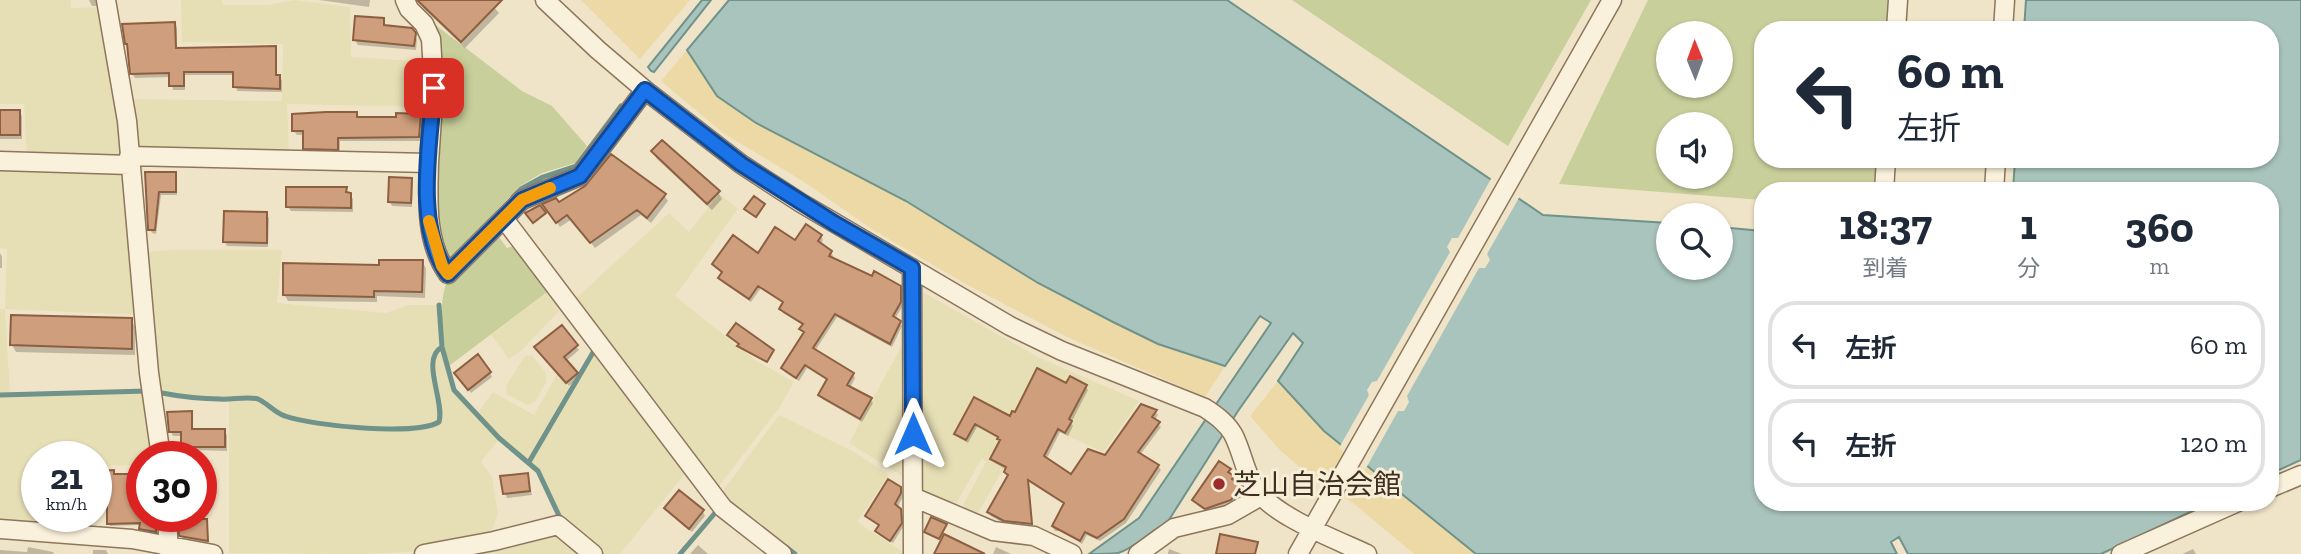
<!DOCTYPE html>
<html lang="ja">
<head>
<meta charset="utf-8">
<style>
	body { margin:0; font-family:"Zilla Slab","Noto Sans JP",serif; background:#f2f2f3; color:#1f2937; height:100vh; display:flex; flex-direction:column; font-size:26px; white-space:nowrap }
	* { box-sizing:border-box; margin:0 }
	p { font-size:23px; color:#747a83 }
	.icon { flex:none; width:38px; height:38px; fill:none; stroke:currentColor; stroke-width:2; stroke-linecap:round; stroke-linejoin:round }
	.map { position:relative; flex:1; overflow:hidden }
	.drawer { position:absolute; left:1754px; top:182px; width:525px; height:329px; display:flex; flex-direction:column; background:#fff; border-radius:28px; box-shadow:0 2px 5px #0004 }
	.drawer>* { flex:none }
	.top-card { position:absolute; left:1754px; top:21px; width:525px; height:147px; border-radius:28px; box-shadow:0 2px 5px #0004; background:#fff; color:#1f2937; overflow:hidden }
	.needle { width:46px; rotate:359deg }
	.controls { position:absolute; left:1656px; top:21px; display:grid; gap:14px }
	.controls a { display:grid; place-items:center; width:77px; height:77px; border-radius:50%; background:#fff; box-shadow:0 2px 5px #0004; font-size:35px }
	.speed { position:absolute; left:21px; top:441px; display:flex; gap:14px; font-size:35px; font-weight:700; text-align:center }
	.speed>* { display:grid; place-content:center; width:91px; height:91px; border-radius:50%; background:#fff; box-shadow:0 2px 5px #0004; line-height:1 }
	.speed small { font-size:18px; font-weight:400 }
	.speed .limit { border:10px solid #d22; background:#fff; color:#111 }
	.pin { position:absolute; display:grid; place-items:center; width:60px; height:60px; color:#fff; margin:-30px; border-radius:14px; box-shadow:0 4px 10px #0006 }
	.me { position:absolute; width:77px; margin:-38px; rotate:0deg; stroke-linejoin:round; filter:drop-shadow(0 0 5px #0008) }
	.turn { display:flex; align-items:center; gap:24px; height:147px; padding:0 28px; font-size:32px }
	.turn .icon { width:91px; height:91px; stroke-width:2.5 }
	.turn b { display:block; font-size:49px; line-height:60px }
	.eta { display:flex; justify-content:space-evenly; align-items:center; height:119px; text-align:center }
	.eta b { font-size:42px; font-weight:700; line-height:49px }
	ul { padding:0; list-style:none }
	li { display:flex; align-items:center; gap:21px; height:88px; margin:0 14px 10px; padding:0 14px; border:4px solid #e0e1e3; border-radius:28px }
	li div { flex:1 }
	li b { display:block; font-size:26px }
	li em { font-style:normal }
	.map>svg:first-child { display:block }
	.farmland { fill:#e6deb5 }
	.green { fill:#c9cf9b; fill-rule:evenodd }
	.sand { fill:#ecd9a5 }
	.water { fill:#a9c4bc; stroke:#6f938a; stroke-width:2 }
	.pier { fill:#f0e4c8 }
	.shadow { fill:#0003 }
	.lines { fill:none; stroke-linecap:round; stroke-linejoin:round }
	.stream { stroke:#6f938a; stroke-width:5 }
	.building { fill:#cf9f7d; stroke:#8d5f41; stroke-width:2 }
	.minor-casing { stroke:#8d765c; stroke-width:21 }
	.minor { stroke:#faf1dc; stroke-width:18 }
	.route-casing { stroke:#114b97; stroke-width:18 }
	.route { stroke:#1a73e8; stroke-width:12 }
	.slow { stroke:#f59e0b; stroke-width:12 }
	.poi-dot { fill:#9e2a2b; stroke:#f7eed8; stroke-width:2.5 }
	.labels { text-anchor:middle; stroke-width:6; stroke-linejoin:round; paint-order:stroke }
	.poi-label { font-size:28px; fill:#3d2e20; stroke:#f7eed8; text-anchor:start }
</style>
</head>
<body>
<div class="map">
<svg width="2301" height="554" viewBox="0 0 2301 554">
	<rect width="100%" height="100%" fill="#f0e4c8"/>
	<path class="farmland" d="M0,0H71V8L102,7L120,120V159L27,158L24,104H0Z
		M181,0H222L223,5H268L294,0L350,7L351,57L430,62V107L287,104L289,153L134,149L131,99L282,101L283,44L182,42Z
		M0,166L122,168L139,315L5,309L10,395L147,391L157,457H142V465L96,466V457H37V516H73L74,530L0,525V309H5L7,249L0,248Z
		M720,194L738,209L675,296L755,360L794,382L779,408L719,486L573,301L669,213L689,232Z
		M174,250H282L277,303L386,313L409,305H436L441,346L443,352H445L455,389L477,414L493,392L534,415L557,374L570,389L595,349L687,471L620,554H602L561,520L538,471L499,439L481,462L492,477L498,514L491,532L493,538L407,552L362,554L229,553V400L192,399L156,392L143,252Z
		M551,289L562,302L561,309L522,350L509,359L491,335Z
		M919,290L1040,358L1139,401L1104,452L1032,420L976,516L961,509L986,462L982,458L954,507L918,491Z
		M908,334L909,480L849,443Z
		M532,355L546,373V382L535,402L527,405L507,394L506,386L525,356Z
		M779,415L856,453L889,475L857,522L906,554H800L731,502L723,491Z
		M557,529L585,554H465Z"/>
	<path class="green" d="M1292,0H1591L1508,146Z
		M1648,0H1888L1886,30H1762V159H1876L1874,191H1762V200L1559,184ZM1668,33H1720V86H1668ZM1668,124H1720V177H1668Z
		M429,20L522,91L552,106L587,146L575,163L542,173L520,186L449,260L437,231Z
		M495,232L507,248L518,245L551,289L449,366C442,344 436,294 451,275C464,259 481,246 495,232Z"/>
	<path class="sand" d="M581,0H690L640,59Z
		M687,50L717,96L756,123L906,201L1038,282L1113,322L1158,344L1225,366L1205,397L1069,338L964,283L875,231L801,180L723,133L661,81Z
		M1278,381L1324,431L1476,554H1414L1353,503L1304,471L1280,450L1250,416Z"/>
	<path class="water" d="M702,0H711L654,72L651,71L648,67Z
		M729,0H1227L1543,215L1668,223V268H1720V227L1762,231V502H2211L2101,554H1908L1899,537L1891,542L1897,554H1476L1324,431L1278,381L1303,343L1293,333L1238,411L1167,523C1149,531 1136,548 1118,553C1109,554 1098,554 1089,554L1139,518L1271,323L1260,316L1225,366L1158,344L1113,322L1038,283L906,201L756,123L717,96L687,50Z
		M2026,0H2301V460L2270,474V191H2013L2015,159H2270V30H2024Z"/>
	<path class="pier" d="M1492,177L1520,196L1487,254L1490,260L1485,268H1479L1407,396L1409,402L1404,411H1398L1365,470L1339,448L1369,395L1367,390L1372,382L1377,381L1450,252L1447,247L1452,238H1458Z"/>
	<path class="shadow" d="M89,0H98L97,6H92Z
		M319,0H370L369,7Z
		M419,0H488L499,13L465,48L424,9Z
		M383,20L386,27L414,34L417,39L416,50L358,45L355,40Z
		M174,24L177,28V49L275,48L277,52V76L282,80V92L237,91L235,75H185V90H173L171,77L135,78L132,74Z
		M0,112H19L22,116V139H0Z
		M356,114L358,118L398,119L420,115L422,120L421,141H340V153L307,152L305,148V135H297L294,131Z
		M653,152L718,192L722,199L712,210L657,159Z
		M147,174H175L177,178V195H161L156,234L152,233L150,229Z
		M411,180L413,184L412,207L392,206L390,202Z
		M346,189L353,199V212L291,211L288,207Z
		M664,195L668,201L651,223L641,215L595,248L572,219L560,227L548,210L558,205Z
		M266,214L269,218L268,247L227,246L225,242Z
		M821,236L823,240L820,245L831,252L833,256L831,259L873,278L899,287L902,291V307L895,319L902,326L892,347L837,317L815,351L853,374L855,378L850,388L870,399L873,403L862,422L822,399L820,395L828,381L807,368L799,381L785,372L783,368L804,333L802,329L804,326L783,313L781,309L784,304L761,288L751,302L722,282L720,278L723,273L714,264L758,255Z
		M0,253L2,257V268H0Z
		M422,262L426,268L425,298L377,296V302L288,301L284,294L381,267Z
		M131,319L135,327V355L16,352L12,345Z
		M561,328L579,350L566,361L579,378L569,386L539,352Z
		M490,373L492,377L471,393L459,377Z
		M1067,385L1085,386L1088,390L1071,423L1073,426L1068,436L1060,432L1046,460L1072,476L1106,457L1155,411L1158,415L1154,421L1161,427L1140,455L1158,466L1161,470L1126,523L1100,541L1087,535L1082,544L1062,531H1055L1053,528L1065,505L1029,482L1033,528L1007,525L991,516L989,512L1008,477L1006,472L1007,470L995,463L992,459L1001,442L999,438L977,427L968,443L959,438L956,434L975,399L1010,418Z
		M191,413L193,431H224L227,435V451L196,450V457H183V436H173L171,432Z
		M1229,470L1242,491L1233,505L1208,513L1197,505L1194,500Z
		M96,473L142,516H157V534L143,531L141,525L110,526L108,499H97L96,497Z
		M527,474L532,495L507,498L505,494Z
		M900,488L903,497L897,508L903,515V527L893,543L880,535L877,531L880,527L867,516Z
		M201,499L203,521L208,524V543L183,538L181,536L201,516Z
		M666,509L703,512L705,516L692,532Z
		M698,545L708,554H690Z
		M28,547L53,552L54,554H0V550L27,552Z
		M996,547L1011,554H993Z
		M1169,549L1182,554H1168Z
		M2193,549L2196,554H2182Z
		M93,550H106L108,554H93Z"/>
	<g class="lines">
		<path class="stream" d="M513,197L521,189L543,177L576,166L621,106
			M439,305L442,347L454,390L499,438L538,471L562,522
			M156,392C177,396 198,399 220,399C231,400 247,396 258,399C266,402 275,413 285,416C313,426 415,436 439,422C445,401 420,359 442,347
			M0,395L147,391
			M529,462L595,349
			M786,547L795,554
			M680,554L715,513"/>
	</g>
	<path class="building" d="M417,0H502L461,42Z
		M355,16L384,18V25L412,28L416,33L414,46L353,40Z
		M175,22L176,48L276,46V75H280V89L233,87V72H184V86H169V73L130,74L127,44H125L122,24Z
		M0,110H20V135H0Z
		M326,112H357V117H396V113L421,114L419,137L338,138V150L303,149V131H292V114Z
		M662,140L720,191L707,204L651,151Z
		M611,154L666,194L647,218L637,210L590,243L567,215L556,223L542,204L556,198L559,202L585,186Z
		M145,172H176V192H159L155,230H148Z
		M389,177L412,178L411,203L388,202Z
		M286,187H347L346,192L351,193V208L286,207Z
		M754,196L765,204L756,217L744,209Z
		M540,205L546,213L533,223L525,213Z
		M224,211L267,212V243L223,242Z
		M806,224L822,235L818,241L832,251L829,256L872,276L874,271L901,286V302L893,316L901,321L890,344L835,314L813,348L854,373L847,385L872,398L860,419L818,395L827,379L805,365L796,378L781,368L804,332L799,329L803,324L779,309L783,302L758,286L749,299L718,278L722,272L712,264L733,235L758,253L775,227L795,240Z
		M379,260H423L422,292L374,291V297L283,295V263L379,265Z
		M11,315L132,318V349L10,345Z
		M736,323L774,350L767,362L737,346L739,344L727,335Z
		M562,325L578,345L564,357L578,373L566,383L534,347Z
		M478,354L491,372L468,390L454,373Z
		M1037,368L1066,383L1070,376L1087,385L1069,419L1072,421L1065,433L1058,429L1044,456L1071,474L1088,449L1105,455L1141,404L1157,410L1152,417L1160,422L1138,452L1159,465L1124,519L1097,538L1085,532L1080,541L1052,526L1064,503L1028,480L1032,524L1004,521L987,512L1008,475L1004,472L1006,467L990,459L1000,440L997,439L998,437L975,424L966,440L954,434L974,397L1010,416L1012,411L1015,412Z
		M192,411V429H225V447H194L195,457H181V432H169L167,412Z
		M1219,461L1231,469L1228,472L1234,476L1232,479L1241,485L1231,500L1205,509L1192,500Z
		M114,470V474H142V519L156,520V532L139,529L140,523L107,524V496L96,497V471Z
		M528,473L530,491L503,494L500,476Z
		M888,479L901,487V493L895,504L901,509L902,523L890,541L875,531L879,525L865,516Z
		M679,490L704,510L689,529L664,508Z
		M178,516H202V519H207L208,541L179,536Z
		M931,517L947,524L939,539L924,532Z
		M944,534L985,554H934Z
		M1220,534L1258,542L1255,554H1216Z"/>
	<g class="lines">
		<defs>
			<path id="minor" d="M106,0L127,121L149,373L161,457
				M405,0L409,9L424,24L431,39L434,88L429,163
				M545,0L598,50L645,90L741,164L801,203L1010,326L1062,351L1205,408C1215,415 1226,422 1233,434C1243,453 1245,476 1259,493C1279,518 1337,540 1367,554
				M1896,30L1898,0
				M2003,30L2005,0
				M129,156L429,163C428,200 425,242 448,274L522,200L580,176L645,90
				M0,161L130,165
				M1884,191L1886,159
				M1994,191L1996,159
				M505,220L723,508L782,554
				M912,268L913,554
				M2270,488L2301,475
				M913,497L993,531L1034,536L1072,554
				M167,516L169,554
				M0,529L132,539L213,554
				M424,554L494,541L558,525L593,554
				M1138,554L1174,528L1228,515L1261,496
				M1298,554L1612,0
				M2121,554L2238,502"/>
		</defs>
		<use href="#minor" class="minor-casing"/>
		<use href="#minor" class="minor"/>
	</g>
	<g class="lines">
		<defs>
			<path id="route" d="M434,88C430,143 414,227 448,274L522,200L580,176L645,90L741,164L834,223L912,268L913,434"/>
		</defs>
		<use href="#route" class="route-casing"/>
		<use href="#route" class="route"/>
		<path class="slow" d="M429,221L442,266L448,274L522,200L550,188"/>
	</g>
	<circle class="poi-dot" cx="1219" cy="484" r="7"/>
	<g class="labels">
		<g class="poi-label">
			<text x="1233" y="494">芝山自治会館</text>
		</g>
	</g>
</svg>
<div class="controls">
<a><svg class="needle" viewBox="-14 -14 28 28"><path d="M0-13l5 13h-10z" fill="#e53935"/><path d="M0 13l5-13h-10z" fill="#747a83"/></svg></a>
<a><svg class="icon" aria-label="sound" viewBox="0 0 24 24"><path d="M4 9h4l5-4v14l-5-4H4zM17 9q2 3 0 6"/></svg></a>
<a><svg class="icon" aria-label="search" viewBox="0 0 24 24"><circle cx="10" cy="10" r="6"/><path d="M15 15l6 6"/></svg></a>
</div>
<div class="speed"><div>21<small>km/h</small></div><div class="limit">30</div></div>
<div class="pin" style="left:434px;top:88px;background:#d93025"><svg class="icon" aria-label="arrive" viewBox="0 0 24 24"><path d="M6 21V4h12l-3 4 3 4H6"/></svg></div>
<svg class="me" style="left:913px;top:434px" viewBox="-20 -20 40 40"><path d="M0-17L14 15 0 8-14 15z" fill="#1a73e8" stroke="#fff" stroke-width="4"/></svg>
<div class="top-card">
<div class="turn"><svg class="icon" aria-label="left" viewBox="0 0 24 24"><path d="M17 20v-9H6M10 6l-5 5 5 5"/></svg><div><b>60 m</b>左折</div></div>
</div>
<section class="drawer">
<div class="eta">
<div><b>18:37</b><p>到着</p></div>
<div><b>1</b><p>分</p></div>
<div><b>360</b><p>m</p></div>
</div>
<ul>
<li><svg class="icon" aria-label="left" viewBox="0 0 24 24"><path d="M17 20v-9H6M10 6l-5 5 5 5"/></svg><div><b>左折</b></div><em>60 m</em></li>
<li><svg class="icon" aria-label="left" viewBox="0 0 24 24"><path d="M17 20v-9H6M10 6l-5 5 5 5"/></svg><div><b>左折</b></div><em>120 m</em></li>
</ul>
</section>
</div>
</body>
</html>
